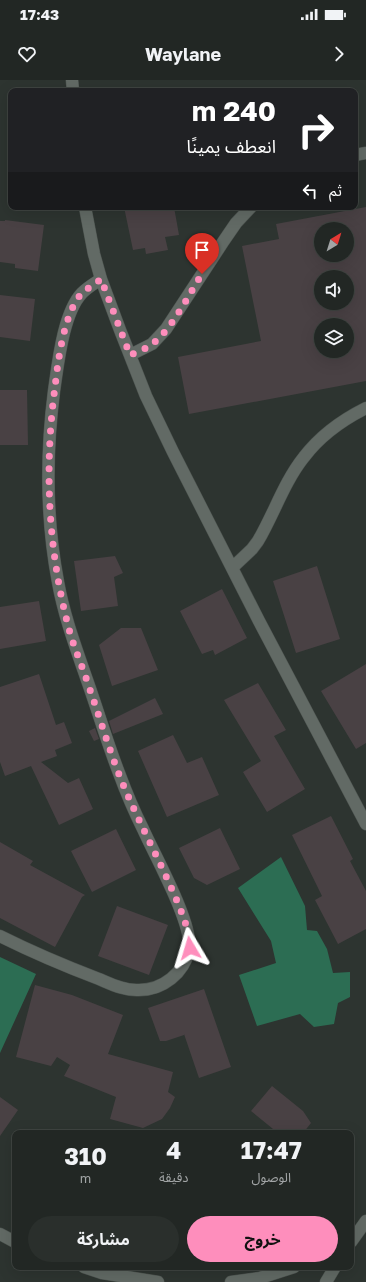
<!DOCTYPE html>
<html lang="ar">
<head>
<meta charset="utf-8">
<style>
	body { margin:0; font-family:"Golos Text","Noto Sans Arabic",sans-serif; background:#2a2f2c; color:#f1f3f6; direction:rtl; height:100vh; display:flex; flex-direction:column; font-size:15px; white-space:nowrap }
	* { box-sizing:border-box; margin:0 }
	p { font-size:13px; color:#a2a5a6 }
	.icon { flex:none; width:22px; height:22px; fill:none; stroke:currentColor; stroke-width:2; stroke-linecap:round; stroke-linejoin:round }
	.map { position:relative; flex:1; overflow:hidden; direction:ltr }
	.details { position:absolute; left:12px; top:1050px; width:342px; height:140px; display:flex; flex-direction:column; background:#222724; border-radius:8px; box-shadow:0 4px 16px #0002,0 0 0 1px #3f4441; direction:rtl }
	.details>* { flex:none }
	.hud { position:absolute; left:8px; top:8px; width:350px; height:122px; border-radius:8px; box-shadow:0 4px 16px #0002,0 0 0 1px #3f4441; direction:rtl; background:#202124; color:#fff; overflow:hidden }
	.needle { width:26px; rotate:38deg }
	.controls { position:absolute; left:314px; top:142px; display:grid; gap:8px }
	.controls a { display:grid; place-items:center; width:40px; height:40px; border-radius:50%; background:#222724; box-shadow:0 4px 16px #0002,0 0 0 1px #3f4441; font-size:20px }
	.pin { position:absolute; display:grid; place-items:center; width:34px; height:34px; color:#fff; margin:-41px -17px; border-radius:50% 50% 50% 0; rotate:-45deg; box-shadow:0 0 4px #0007 }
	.pin .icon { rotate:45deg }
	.me { position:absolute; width:44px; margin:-22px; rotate:353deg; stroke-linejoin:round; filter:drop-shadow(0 0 3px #0008) }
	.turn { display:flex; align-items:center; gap:14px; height:84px; padding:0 16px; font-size:18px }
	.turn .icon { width:52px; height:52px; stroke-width:2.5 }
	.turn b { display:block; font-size:28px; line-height:34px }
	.then { display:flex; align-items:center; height:38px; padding:0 16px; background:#0003; gap:8px; font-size:15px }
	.eta { display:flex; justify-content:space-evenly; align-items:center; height:68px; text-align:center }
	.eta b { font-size:24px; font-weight:700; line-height:28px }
	.primary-button { display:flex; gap:8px; margin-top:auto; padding:8px 16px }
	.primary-button a { flex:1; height:46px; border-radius:24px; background:#fe8ebc; color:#111; font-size:16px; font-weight:700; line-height:46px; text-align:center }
	.primary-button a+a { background:#2a2f2c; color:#f1f3f6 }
	.status { display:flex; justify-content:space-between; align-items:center; height:28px; padding:0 20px; background:#222724; direction:ltr }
	.status svg { height:11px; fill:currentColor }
	header { display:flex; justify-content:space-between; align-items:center; height:52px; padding:0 16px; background:#222724; font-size:18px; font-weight:700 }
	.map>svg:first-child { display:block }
	.forest { fill:#2c6d53 }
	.building { fill:#494144; fill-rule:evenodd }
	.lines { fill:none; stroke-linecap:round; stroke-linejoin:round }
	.minor-casing { stroke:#4c534f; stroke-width:13 }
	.minor { stroke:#626a65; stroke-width:12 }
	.route { stroke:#fe8ebc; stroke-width:7; stroke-dasharray:0 12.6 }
</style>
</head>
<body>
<div class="status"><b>17:43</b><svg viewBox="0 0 49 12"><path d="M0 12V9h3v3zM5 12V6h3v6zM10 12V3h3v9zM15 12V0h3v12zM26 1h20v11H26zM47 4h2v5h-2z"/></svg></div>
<header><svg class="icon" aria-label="forward" viewBox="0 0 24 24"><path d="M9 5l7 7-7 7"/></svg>Waylane<svg class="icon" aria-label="heart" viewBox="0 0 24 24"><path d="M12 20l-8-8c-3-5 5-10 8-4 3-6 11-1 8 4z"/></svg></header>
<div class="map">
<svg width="366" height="1202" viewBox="0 0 366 1202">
	<rect width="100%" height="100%" fill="#2d3430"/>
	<path class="forest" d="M281,777L305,826L307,850L317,851L327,869L333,893L350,892V917L338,923L334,944L314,947L300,934L257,946L239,895L276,883L271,861L238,808Z
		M0,877L36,894L0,973Z"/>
	<path class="building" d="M124,127H174L179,155L165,157L168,170L146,174L145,168L133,170Z
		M366,127V301L189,334L178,277L261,261L242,166L279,159L276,144ZM321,149H347V175H321ZM321,197H347V223H321ZM321,245H347V271H321Z
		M5,140L44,145L38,191L15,188V184L0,182V141H5Z
		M0,215L35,219L30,261L0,257Z
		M0,310H27L28,365H0Z
		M115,476L123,493L114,497L118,526L81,531L74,481Z
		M317,486L340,559L296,573L273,501Z
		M222,509L247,558L215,575L213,570L202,574L180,531Z
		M39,521L46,561L0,569V527Z
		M121,548H141L158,590L112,606L99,565Z
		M366,584V663L356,669L321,611Z
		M39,594L56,645L64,642L72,663L55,670L57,676L41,682L68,703L79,698L93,729L59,745L31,686L5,696L0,682V607Z
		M258,603L286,650L274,656L305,709L267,732L243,692L261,681L224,620Z
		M155,618L163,634L113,654L109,641Z
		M95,648L99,659L94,661L89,651Z
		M173,655L187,683L202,677L219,715L167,737L138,671Z
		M331,736L353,779L350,781L366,811V849L338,864L315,820L322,816L292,755Z
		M220,748L240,789L207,805L194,798L179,768Z
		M116,749L136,790L92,812L71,771Z
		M0,762L33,781L30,785L85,815L82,817L55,867L0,838Z
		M117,826L168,845L149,895L98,876Z
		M35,905L72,915L123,935L108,974L173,992L168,1012L175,1017L170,1028L162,1039L143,1048L110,1039L116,1017L64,996L70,985L57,977L51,986L16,977Z
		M204,909L231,987L199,998L184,954V955L166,961H160L148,928Z
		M272,1006L303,1031L311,1043L303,1053H278L251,1031Z
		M0,1017L18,1030L0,1056Z"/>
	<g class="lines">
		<defs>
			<path id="minor" d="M72,0L73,11
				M355,75L366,73
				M85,127L94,174L101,199L120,250L146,316L173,372L259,541L366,744
				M130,275L152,264L166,249L223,162L236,143L251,127
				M233,487L252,469L258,461C274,434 284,402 304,377C320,356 342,340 366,328
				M0,856C32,872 65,886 99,899C111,904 125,911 139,910C163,910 184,893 189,870C194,845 154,774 143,749C134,731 126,712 119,693C107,662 98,631 87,600C76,568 64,536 58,502C46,439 46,374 54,311C58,284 63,233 82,213C88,207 95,203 101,199
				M0,1154L15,1162
				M351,1162L366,1141
				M84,1187L102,1193L158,1202
				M231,1202L260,1198L294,1187
				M326,1202L335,1187"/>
		</defs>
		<use href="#minor" class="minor-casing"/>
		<use href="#minor" class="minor"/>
	</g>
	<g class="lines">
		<path class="route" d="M190,868L188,851L183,836C165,789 139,744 120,697C108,666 99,635 88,604C82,585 74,568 69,549C48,470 44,388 55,307C58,281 64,232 82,213C88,208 95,204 101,199L130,275C137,272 146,269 152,264C171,251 189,214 202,194"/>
	</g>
</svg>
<div class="controls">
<a><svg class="needle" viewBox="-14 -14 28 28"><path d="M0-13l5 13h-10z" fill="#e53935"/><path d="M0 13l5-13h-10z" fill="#a2a5a6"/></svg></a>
<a><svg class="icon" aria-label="sound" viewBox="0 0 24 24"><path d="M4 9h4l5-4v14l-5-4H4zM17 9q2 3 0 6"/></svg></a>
<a><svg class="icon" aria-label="layers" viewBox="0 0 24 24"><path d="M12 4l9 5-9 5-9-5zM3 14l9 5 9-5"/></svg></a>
</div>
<div class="pin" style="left:202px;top:194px;background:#d93025"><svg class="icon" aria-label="arrive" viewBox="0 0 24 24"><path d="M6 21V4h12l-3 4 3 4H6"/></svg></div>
<svg class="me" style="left:190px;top:868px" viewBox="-20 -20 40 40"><path d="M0-17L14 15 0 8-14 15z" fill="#fe8ebc" stroke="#fff" stroke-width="4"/></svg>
<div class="hud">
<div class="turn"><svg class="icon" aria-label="right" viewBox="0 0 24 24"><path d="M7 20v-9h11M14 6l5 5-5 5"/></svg><div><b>240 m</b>انعطف يمينًا</div></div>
<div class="then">ثم<svg class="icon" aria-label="left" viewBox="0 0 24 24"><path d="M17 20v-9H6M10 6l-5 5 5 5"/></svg></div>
</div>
<section class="details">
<div class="eta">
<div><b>17:47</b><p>الوصول</p></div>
<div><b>4</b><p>دقيقة</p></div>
<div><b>310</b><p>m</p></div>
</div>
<div class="primary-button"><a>خروج</a><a>مشاركة</a></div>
</section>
</div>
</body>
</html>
